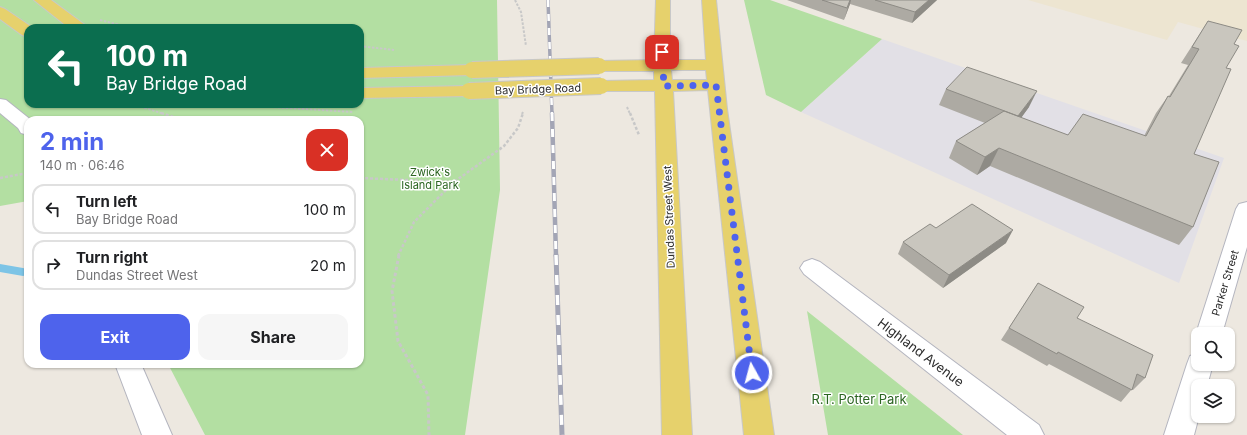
<!DOCTYPE html>
<html lang="en">
<head>
<meta charset="utf-8">
<style>
	body { margin:0; font-family:Inter,sans-serif; background:#f6f6f6; color:#202124; height:100vh; display:flex; flex-direction:column; font-size:15px; white-space:nowrap }
	* { box-sizing:border-box; margin:0 }
	p { font-size:13px; color:#757577 }
	.icon { flex:none; width:22px; height:22px; fill:none; stroke:currentColor; stroke-width:2; stroke-linecap:round; stroke-linejoin:round }
	.map { position:relative; flex:1; overflow:hidden }
	.panel { position:absolute; left:24px; top:116px; width:340px; height:252px; display:flex; flex-direction:column; background:#fff; border-radius:12px; box-shadow:0 1px 3px #0004 }
	.panel>* { flex:none }
	.guide { position:absolute; left:24px; top:24px; width:340px; height:84px; border-radius:12px; box-shadow:0 1px 3px #0004; background:#0b6e4f; color:#fff; overflow:hidden }
	.buttons { position:absolute; left:1191px; top:327px; display:grid; gap:8px }
	.buttons a { display:grid; place-items:center; width:44px; height:44px; border-radius:8px; background:#fff; box-shadow:0 1px 3px #0004; font-size:20px }
	.pin { position:absolute; display:grid; place-items:center; width:34px; height:34px; color:#fff; margin:-17px; border-radius:8px; box-shadow:0 2px 6px #0006 }
	.me { position:absolute; width:44px; margin:-22px; rotate:353deg; stroke-linejoin:round; filter:drop-shadow(0 0 3px #0008) }
	.turn { display:flex; align-items:center; gap:14px; height:84px; padding:0 16px; font-size:18px }
	.turn .icon { width:52px; height:52px; stroke-width:2.5 }
	.turn b { display:block; font-size:28px; line-height:34px }
	.round { display:grid; place-items:center; flex:none; width:42px; height:42px; border-radius:12px; background:#f6f6f6 }
	.overview { display:flex; align-items:center; justify-content:space-between; height:68px; padding:0 16px }
	h1 { font-size:24px; font-weight:700; line-height:30px; color:#4e63ec }
	.button { display:flex; gap:8px; margin-top:auto; padding:8px 16px }
	.button a { flex:1; height:46px; border-radius:12px; background:#4e63ec; color:#fff; font-size:16px; font-weight:700; line-height:46px; text-align:center }
	.button a+a { background:#f6f6f6; color:#202124 }
	ul { padding:0; list-style:none }
	li { display:flex; align-items:center; gap:12px; height:50px; margin:0 8px 6px; padding:0 8px; border:2px solid #e0e0e0; border-radius:12px }
	li div { flex:1 }
	li b { display:block; font-size:15px }
	li em { font-style:normal }
	.map>svg:first-child { display:block }
	.industrial { fill:#e2e0e6 }
	.education { fill:#ede5d1 }
	.green { fill:#b3dfa2; fill-rule:evenodd }
	.lines { fill:none; stroke-linecap:round; stroke-linejoin:round }
	.stream { fill:#7dc4e6; fill-rule:evenodd }
	.street-casing { stroke:#b4b5bf; stroke-width:2 }
	.primary-casing { stroke:#c8c8c8; stroke-width:2 }
	.path-far2 { stroke:#c8c8c8; stroke-width:2; stroke-dasharray:2.5 1.5; stroke-linecap:butt }
	.path-far1 { stroke:#c8c8c8; stroke-width:2.5; stroke-dasharray:3 2; stroke-linecap:butt }
	.path { stroke:#c8c8c8; stroke-width:3; stroke-dasharray:3.5 2.5; stroke-linecap:butt }
	.street { fill:#fff; fill-rule:evenodd }
	.primary { fill:#e6d16c; fill-rule:evenodd }
	.rail-far2-casing { stroke:#a3a5b5; stroke-width:3.5 }
	.rail-far1-casing { stroke:#a3a5b5; stroke-width:4.5 }
	.rail-casing { stroke:#a3a5b5; stroke-width:5 }
	.rail-far2 { stroke:#fff; stroke-width:2.5; stroke-dasharray:7; stroke-linecap:butt }
	.rail-far1 { stroke:#fff; stroke-width:3; stroke-dasharray:8; stroke-linecap:butt }
	.rail { stroke:#fff; stroke-width:3.5; stroke-dasharray:10; stroke-linecap:butt }
	.primary-bridge-casing { stroke:#c8c8c8; stroke-width:18; stroke-linecap:butt }
	.primary-bridge { stroke:#e6d16c; stroke-width:16 }
	.wall { fill:#adaaa3 }
	.shaded-wall { fill:#8d8b85 }
	.building { fill:#c9c6be; stroke:#8d8b85 }
	.route { stroke:#4e63ec; stroke-width:7; stroke-dasharray:0 12.6 }
	.labels { text-anchor:middle; stroke-width:3; stroke-linejoin:round; paint-order:stroke }
	.street-label { font-size:11px; fill:#2d2d2d; stroke:#fff }
	.park-label { font-size:11px; fill:#2b6521; stroke:#fff }
	.near-street-label { font-size:13px; fill:#2d2d2d; stroke:#fff }
	.near-park-label { font-size:13px; fill:#2b6521; stroke:#fff }
</style>
</head>
<body>
<div class="map">
<svg width="1247" height="435" viewBox="0 0 1247 435">
	<rect width="100%" height="100%" fill="#ede8e0"/>
	<path class="industrial" d="M882,39L1224,158L1179,283L801,112Z"/>
	<path class="education" d="M1028,0H1247V41L1178,22L1167,40Z"/>
	<path class="green" d="M0,0H497L500,190L465,435H205L168,364H360V120H28V201L0,206ZM28,28H360V104H28Z
		M744,0H770L882,39L801,112L766,95Z
		M807,311L963,435H828Z"/>
	<g class="lines">
		<path class="stream" d="M0,264L23,268L26,269L28,272L26,275L23,276L0,272Z"/>
		<defs>
			<path id="street" d="M0,99L6,100L31,120H28V135L21,133L18,128L0,113Z
				M1247,202V247L1222,334H1198V338L1196,334L1236,209L1239,204Z
				M812,259L820,262L1039,425L1044,435H1007L804,274L800,268L804,262Z
				M1198,353V364H1213L1207,386H1198L1199,416L1194,435H1164L1187,364L1190,356Z
				M115,364H141L172,435H142Z"/>
			<path id="primary" d="M34,0H51L85,25L87,28H69Z
				M656,0H670V60H706L702,0H716L727,109L774,435H744L708,90L673,91L692,435H662L655,91H601L595,90L592,86L595,82L601,81L654,80V71H599L593,70L591,66L593,62L599,61L654,60ZM671,70H706L707,80H672Z
				M0,7L5,9L33,28H28V37L22,35L0,19Z
				M472,65L478,66L481,70L478,74L472,75L360,78V68Z
				M469,86L475,87L478,91L475,95L469,96L360,98V88Z"/>
		</defs>
		<use href="#street" class="street-casing"/>
		<use href="#primary" class="primary-casing"/>
		<path class="path-far2" d="M515,0L521,12L526,46
			M100,20L132,28
			M360,46L394,50
			M133,104L164,114
			M222,104L353,112
			M627,107L630,114
			M522,114L523,112"/>
		<path class="path-far1" d="M161,113L183,120
			M630,113L639,135
			M0,178L28,173
			M360,178L454,182
			M398,256L414,222L454,182L504,146L518,128L523,113"/>
		<path class="path" d="M399,255L392,291L398,341L428,395L429,435"/>
		<use href="#street" class="street"/>
		<use href="#primary" class="primary"/>
		<defs>
			<path id="rail-far2" d="M548,0L552,114"/>
			<path id="rail-far1" d="M552,113L556,256"/>
			<path id="rail" d="M556,255L562,435"/>
		</defs>
		<use href="#rail-far2" class="rail-far2-casing"/>
		<use href="#rail-far1" class="rail-far1-casing"/>
		<use href="#rail" class="rail-casing"/>
		<use href="#rail-far2" class="rail-far2"/>
		<use href="#rail-far1" class="rail-far1"/>
		<use href="#rail" class="rail"/>
		<defs>
			<path id="primary-bridge" d="M472,70L599,66
				M469,91L601,86"/>
		</defs>
		<use href="#primary-bridge" class="primary-bridge-casing"/>
		<use href="#primary-bridge" class="primary-bridge"/>
	</g>
	<path class="wall" d="M787,0H937L912,23L850,4L844,20Z
		M1208,21L1234,44L1194,154L1193,227L1179,245L990,166L977,175L949,158L956,141L985,123L939,105L946,89L1029,107L1021,118L1068,135L1144,136L1156,113L1168,96H1169L1188,65L1181,63Z
		M936,228L1006,243L943,288L898,254L903,242Z
		M1038,283L1145,378L1133,390L1132,389L1121,402L1049,364L1047,366L1001,340Z"/>
	<path class="shaded-wall" d="M850,0H851L850,4L844,20Z
		M929,0H937L912,23L915,12Z
		M1037,91L1029,107L1010,133L1018,116Z
		M999,148L990,166L977,175L985,157Z
		M1013,230L1006,243L943,288L949,275Z"/>
	<path class="building" d="M822,0H850L847,8Z
		M875,0H929L915,12Z
		M1208,21L1242,30L1234,44L1239,46L1226,68L1231,69L1194,154L1219,162L1193,227L999,148L985,157L956,141L1004,111L1068,135L1083,114L1146,136L1168,96L1170,97L1199,49L1192,47Z
		M967,67L1037,91L1018,116L946,89Z
		M972,204L1013,230L949,275L903,242L930,224L936,228Z
		M1038,283L1084,307L1077,318L1153,355L1145,378L1137,374L1132,390L1058,352L1057,354L1009,328Z"/>
	<g class="lines">
		<path class="route" d="M662,52L664,86L716,85L752,373"/>
	</g>
	<g class="labels">
		<g class="street-label">
			<text transform="translate(538 89) rotate(-2)" y="4">Bay Bridge Road</text>
			<text transform="translate(669 217) rotate(-92)" y="4">Dundas Street West</text>
			<text transform="translate(1225 283) rotate(-73)" y="4">Parker Street</text>
		</g>
		<g class="park-label">
			<text x="430" y="176">Zwick's<tspan x="430" dy="13">Island Park</tspan></text>
		</g>
		<g class="near-street-label">
			<text transform="translate(921 352) rotate(37)" y="5">Highland Avenue</text>
		</g>
		<g class="near-park-label">
			<text x="859" y="404">R.T. Potter Park</text>
		</g>
	</g>
</svg>
<div class="buttons">
<a><svg class="icon" aria-label="search" viewBox="0 0 24 24"><circle cx="10" cy="10" r="6"/><path d="M15 15l6 6"/></svg></a>
<a><svg class="icon" aria-label="layers" viewBox="0 0 24 24"><path d="M12 4l9 5-9 5-9-5zM3 14l9 5 9-5"/></svg></a>
</div>
<div class="pin" style="left:662px;top:52px;background:#d93025"><svg class="icon" aria-label="arrive" viewBox="0 0 24 24"><path d="M6 21V4h12l-3 4 3 4H6"/></svg></div>
<svg class="me" style="left:752px;top:373px" viewBox="-20 -20 40 40"><circle r="17" fill="#4e63ec" stroke="#fff" stroke-width="3"/><path d="M0-11L8 9 0 5-8 9z" fill="#fff"/></svg>
<div class="guide">
<div class="turn"><svg class="icon" aria-label="left" viewBox="0 0 24 24"><path d="M17 20v-9H6M10 6l-5 5 5 5"/></svg><div><b>100 m</b>Bay Bridge Road</div></div>
</div>
<section class="panel">
<div class="overview"><div><h1>2 min</h1><p>140 m · 06:46</p></div><a class="round" style="background:#d93025;color:#fff"><svg class="icon" aria-label="close" viewBox="0 0 24 24"><path d="M6 6l12 12M18 6L6 18"/></svg></a></div>
<ul>
<li><svg class="icon" aria-label="left" viewBox="0 0 24 24"><path d="M17 20v-9H6M10 6l-5 5 5 5"/></svg><div><b>Turn left</b><p>Bay Bridge Road</p></div><em>100 m</em></li>
<li><svg class="icon" aria-label="right" viewBox="0 0 24 24"><path d="M7 20v-9h11M14 6l5 5-5 5"/></svg><div><b>Turn right</b><p>Dundas Street West</p></div><em>20 m</em></li>
</ul>
<div class="button"><a>Exit</a><a>Share</a></div>
</section>
</div>
</body>
</html>
